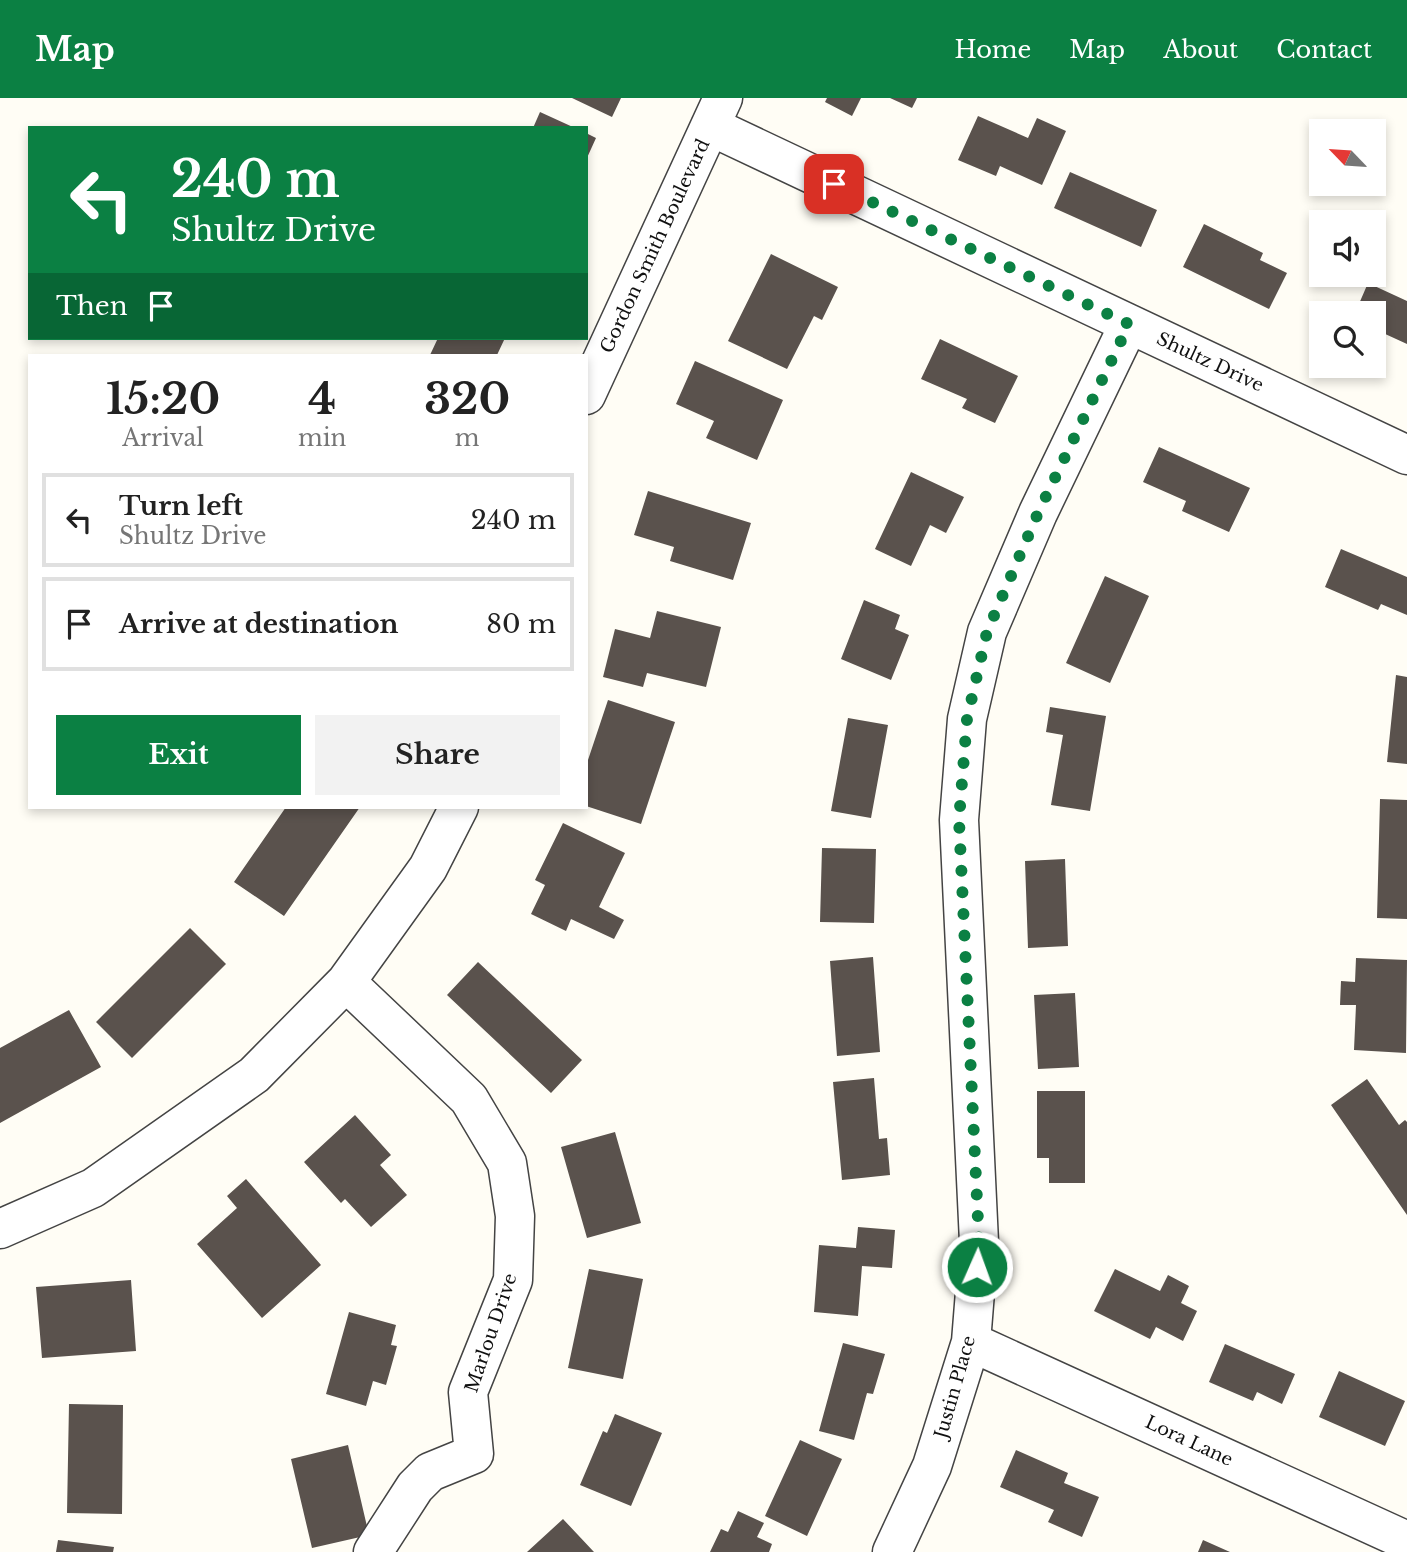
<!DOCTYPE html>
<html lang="en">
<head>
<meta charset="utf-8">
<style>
	body { margin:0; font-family:"Libre Baskerville",serif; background:#f2f2f2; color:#222; height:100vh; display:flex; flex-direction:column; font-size:26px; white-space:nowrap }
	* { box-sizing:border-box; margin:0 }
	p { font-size:23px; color:#767676 }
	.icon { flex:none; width:38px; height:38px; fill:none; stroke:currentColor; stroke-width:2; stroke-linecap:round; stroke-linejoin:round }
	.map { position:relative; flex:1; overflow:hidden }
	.sheet { position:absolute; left:28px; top:256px; width:560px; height:455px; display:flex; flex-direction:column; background:#fff; border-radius:0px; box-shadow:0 4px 10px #0003 }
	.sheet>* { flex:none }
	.banner { position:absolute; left:28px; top:28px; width:560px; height:214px; border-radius:0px; box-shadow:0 4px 10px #0003; background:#0b8043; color:#fff; overflow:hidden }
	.needle { width:46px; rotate:295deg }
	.fabs { position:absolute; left:1309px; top:21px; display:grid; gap:14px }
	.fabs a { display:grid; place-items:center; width:77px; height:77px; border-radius:0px; background:#fff; box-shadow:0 4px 10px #0003; font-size:35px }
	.pin { position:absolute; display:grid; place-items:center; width:60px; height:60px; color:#fff; margin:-30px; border-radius:14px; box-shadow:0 4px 10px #0006 }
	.me { position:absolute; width:77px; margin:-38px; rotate:2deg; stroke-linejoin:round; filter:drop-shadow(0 0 5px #0008) }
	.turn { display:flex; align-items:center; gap:24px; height:147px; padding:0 28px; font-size:32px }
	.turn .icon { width:91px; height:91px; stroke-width:2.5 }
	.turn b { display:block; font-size:49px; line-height:60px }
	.then { display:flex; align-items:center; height:66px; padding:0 28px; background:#0003; gap:14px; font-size:26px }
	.eta { display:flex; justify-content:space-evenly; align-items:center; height:119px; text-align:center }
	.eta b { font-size:42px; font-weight:700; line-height:49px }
	.action { display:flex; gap:14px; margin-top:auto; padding:14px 28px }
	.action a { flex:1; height:80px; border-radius:0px; background:#0b8043; color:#fff; font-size:28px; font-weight:700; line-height:80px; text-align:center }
	.action a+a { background:#f2f2f2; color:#222 }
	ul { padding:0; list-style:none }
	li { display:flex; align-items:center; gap:21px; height:94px; margin:0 14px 10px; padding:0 14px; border:4px solid #e0e0e0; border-radius:0px }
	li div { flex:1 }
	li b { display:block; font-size:26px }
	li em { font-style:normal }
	header { display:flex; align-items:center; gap:42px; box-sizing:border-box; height:98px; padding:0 35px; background:#0b8043; color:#fff }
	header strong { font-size:33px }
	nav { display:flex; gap:38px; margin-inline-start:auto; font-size:24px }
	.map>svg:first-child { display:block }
	.building { fill:#5a524d }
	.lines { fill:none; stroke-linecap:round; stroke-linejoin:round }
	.minor-casing { stroke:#444; stroke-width:41 }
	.minor { stroke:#fff; stroke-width:38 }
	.route { stroke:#0b8043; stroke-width:12; stroke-dasharray:0 21.6 }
	.labels { text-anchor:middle; stroke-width:7; stroke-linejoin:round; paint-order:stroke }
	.street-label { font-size:18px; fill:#111; stroke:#fff }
</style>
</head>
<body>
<header>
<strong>Map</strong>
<nav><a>Home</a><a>Map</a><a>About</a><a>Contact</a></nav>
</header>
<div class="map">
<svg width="1407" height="1454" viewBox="0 0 1407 1454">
	<rect width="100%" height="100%" fill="#fffdf5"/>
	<path class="building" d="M572,0H621L612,19Z
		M827,0H861L852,18L825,4Z
		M890,0H917L912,10Z
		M540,14L575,30H533Z
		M978,18L1028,40L1037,20L1066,33L1042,87L1000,68L996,78L958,62Z
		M586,35L596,40L586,62Z
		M1070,74L1157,112L1141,149L1054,110Z
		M1204,126L1263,155L1260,162L1287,175L1269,211L1183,169Z
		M771,156L838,189L822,222L814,218L787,271L728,243Z
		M1368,185L1407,203V246L1383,235L1374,256V215H1355Z
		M438,240H505L497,257H430Z
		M940,241L1018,278L995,325L962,310L967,301L921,281Z
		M695,263L783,302L757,362L706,340L714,323L676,306Z
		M1159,349L1250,390L1229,434L1182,413L1186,403L1143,384Z
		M911,374L964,399L946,435L930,427L911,468L875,451Z
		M648,393L751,425L733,482L670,463L674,449L634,437Z
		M1341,451L1407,479V517L1381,506L1378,512L1325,489Z
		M1105,478L1149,498L1110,585L1066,565Z
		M864,502L900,517L895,531L909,537L891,582L841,561Z
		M657,513L721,529L706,589L647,575L643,589L603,579L615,531L650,540Z
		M1396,577L1407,579V666L1387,664Z
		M608,602L675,624L641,726L586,708V668Z
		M1050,609L1106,618L1090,713L1051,707L1063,637L1046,634Z
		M848,620L888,627L871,720L831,713Z
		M1380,701L1407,702V821L1377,820Z
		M286,709H360L284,818L234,784Z
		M563,725L625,755L599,809L624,822L614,841L571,821L566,833L531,816L545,787L535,782Z
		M822,750L876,751L874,825L820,824Z
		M1065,761L1068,848L1028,850L1025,763Z
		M190,830L226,866L132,960L96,924Z
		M873,859L880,954L837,958L830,863Z
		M1356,860L1407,862L1406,955L1354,952L1356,907H1340L1341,883L1355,884Z
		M478,864L582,962L551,995L447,897Z
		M1075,895L1079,969L1038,971L1034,897Z
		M69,912L101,969L0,1025V950Z
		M874,980L879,1041L887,1040L890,1077L842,1082L833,984Z
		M1367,981L1399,1027L1405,1022L1407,1024V1117L1331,1007Z
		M1037,993H1085V1085H1049V1060H1037Z
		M355,1017L391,1057L380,1067L407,1097L371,1129L345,1101L341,1105L304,1064Z
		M615,1034L641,1125L587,1140L561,1049Z
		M246,1081L321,1167L262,1220L197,1146L237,1110L227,1098Z
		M858,1129L895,1132L892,1170L862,1168L858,1218L814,1214L819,1147L856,1150Z
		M589,1171L643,1181L623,1281L568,1270Z
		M1115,1171L1160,1193L1168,1177L1189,1188L1181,1205L1197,1213L1183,1243L1156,1229L1150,1241L1094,1213Z
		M131,1182L136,1253L42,1260L36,1189Z
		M349,1214L396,1227L391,1247L397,1248L386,1287L373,1283L366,1308L326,1296Z
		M843,1245L885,1256L873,1296L867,1295L854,1342L819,1333Z
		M1225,1246L1295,1276L1282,1306L1257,1294L1253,1303L1209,1284Z
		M1339,1273L1405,1303L1385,1348L1319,1319Z
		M69,1306L123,1307L122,1416L67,1415Z
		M615,1316L662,1335L631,1408L580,1387L603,1333L607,1335Z
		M800,1342L842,1361L807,1438L765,1418Z
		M348,1347L369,1437L312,1450L291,1361Z
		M1016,1352L1068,1375L1064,1385L1099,1399L1082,1439L1048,1424L1054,1412L1000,1389Z
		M738,1413L764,1425L757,1439L772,1446L769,1454H710L721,1431L728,1434Z
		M563,1421L594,1454H527Z
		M58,1442L114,1449L113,1454H56Z
		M1203,1442L1230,1454H1198Z"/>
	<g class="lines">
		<defs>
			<path id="minor" d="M710,28L1407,357
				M586,297L723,0
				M346,884L469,1001L507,1065L515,1118L513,1182L468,1294L474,1356L430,1374L415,1389L373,1454
				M0,1131L93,1090L254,977L346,884L428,770L459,709
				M971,1244L1407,1443
				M892,1454L932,1368L971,1244L979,1144L959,722L967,621L987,534L1038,415L1129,226"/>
		</defs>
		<use href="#minor" class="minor-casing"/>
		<use href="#minor" class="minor"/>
	</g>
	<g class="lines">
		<path class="route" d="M834,86L1129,226L1038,415L987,534L967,621L959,722L979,1144L977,1169"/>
	</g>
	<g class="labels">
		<g class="street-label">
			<text transform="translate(655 148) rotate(-65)" y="6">Gordon Smith Boulevard</text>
			<text transform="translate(1210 264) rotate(25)" y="6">Shultz Drive</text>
			<text transform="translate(491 1235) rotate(-71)" y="6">Marlou Drive</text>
			<text transform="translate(955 1289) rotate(-74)" y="6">Justin Place</text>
			<text transform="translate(1189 1343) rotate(25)" y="6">Lora Lane</text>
		</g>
	</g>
</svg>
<div class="fabs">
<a><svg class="needle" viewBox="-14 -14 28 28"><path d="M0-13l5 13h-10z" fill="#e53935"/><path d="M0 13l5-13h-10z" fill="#767676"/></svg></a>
<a><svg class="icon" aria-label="sound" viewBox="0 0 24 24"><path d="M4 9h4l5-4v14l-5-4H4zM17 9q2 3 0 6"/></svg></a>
<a><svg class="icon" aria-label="search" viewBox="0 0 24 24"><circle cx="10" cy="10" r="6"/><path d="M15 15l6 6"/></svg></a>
</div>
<div class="pin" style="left:834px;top:86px;background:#d93025"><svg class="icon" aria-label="arrive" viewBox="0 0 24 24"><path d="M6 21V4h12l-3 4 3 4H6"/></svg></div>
<svg class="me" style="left:977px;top:1169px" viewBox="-20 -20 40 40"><circle r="17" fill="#0b8043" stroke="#fff" stroke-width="3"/><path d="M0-11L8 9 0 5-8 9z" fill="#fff"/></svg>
<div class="banner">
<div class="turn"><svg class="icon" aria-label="left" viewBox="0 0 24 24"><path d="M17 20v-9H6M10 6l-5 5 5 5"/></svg><div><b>240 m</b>Shultz Drive</div></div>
<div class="then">Then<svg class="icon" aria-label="arrive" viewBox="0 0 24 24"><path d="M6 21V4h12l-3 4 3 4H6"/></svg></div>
</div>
<section class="sheet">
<div class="eta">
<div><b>15:20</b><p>Arrival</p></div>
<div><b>4</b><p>min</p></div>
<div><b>320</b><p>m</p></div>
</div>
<ul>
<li><svg class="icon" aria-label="left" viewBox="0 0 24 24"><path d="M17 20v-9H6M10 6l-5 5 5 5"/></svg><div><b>Turn left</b><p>Shultz Drive</p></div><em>240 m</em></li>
<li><svg class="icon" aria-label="arrive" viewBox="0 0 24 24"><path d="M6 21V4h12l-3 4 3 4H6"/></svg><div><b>Arrive at destination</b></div><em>80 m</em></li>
</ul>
<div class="action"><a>Exit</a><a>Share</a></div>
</section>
</div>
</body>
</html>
